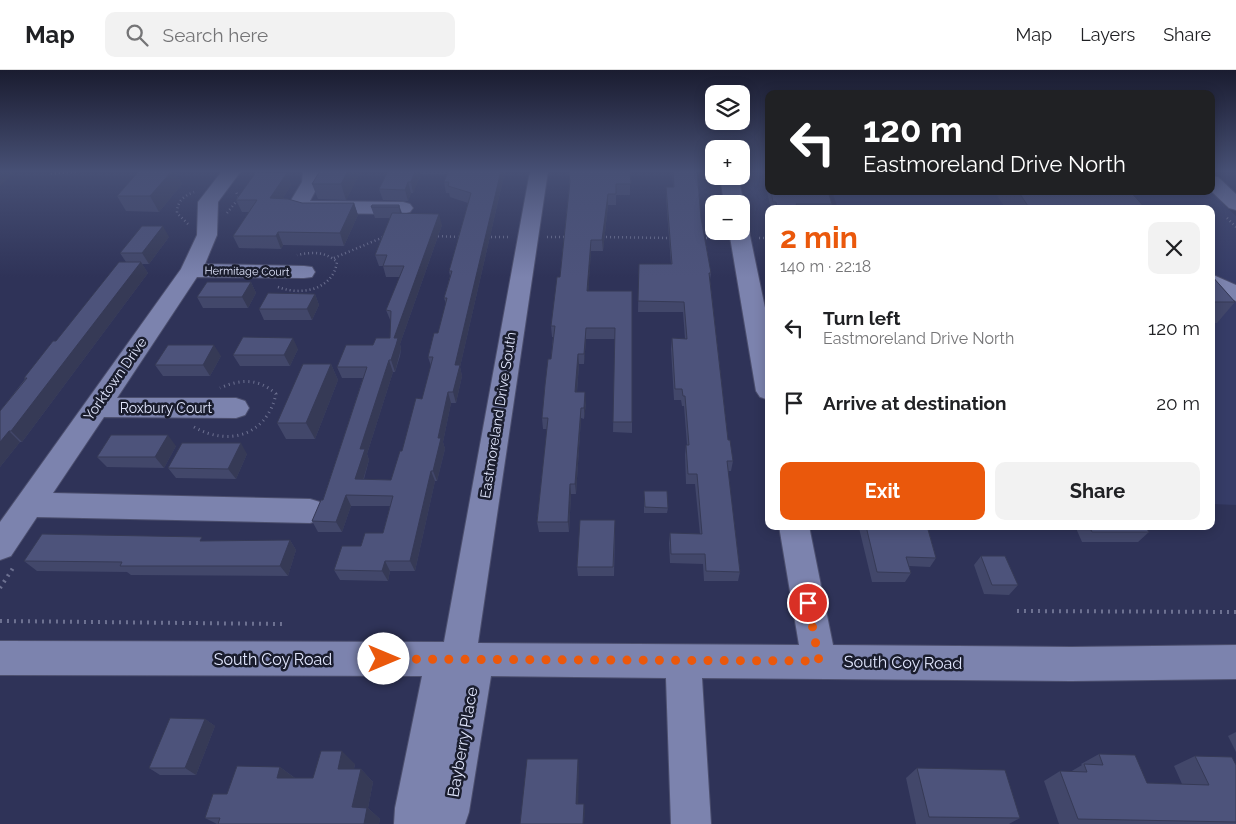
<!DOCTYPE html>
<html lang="en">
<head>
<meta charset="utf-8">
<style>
	body { margin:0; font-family:Raleway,sans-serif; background:#f2f2f2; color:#202124; height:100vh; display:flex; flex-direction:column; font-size:19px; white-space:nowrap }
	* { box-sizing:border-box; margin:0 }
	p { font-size:16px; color:#757577 }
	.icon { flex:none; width:28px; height:28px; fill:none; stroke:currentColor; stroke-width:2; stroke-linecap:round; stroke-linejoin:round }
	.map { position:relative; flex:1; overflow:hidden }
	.side { position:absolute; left:765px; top:135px; width:450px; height:325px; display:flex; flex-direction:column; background:#fff; border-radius:10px; box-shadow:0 2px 12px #0003 }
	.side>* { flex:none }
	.guide { position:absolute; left:765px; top:20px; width:450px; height:105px; border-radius:10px; box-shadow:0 2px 12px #0003; background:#202124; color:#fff; overflow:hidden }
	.fabs { position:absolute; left:705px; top:15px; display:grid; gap:10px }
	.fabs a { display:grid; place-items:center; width:45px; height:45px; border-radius:10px; background:#fff; box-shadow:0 2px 12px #0003; font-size:25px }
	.pin { position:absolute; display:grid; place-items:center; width:42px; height:42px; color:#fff; margin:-21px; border:2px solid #fff; border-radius:50%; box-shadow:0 1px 5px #0007 }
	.me { position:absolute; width:55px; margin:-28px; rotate:90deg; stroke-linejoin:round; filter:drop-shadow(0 0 4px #0008) }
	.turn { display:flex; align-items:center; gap:18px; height:105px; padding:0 15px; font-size:22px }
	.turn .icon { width:65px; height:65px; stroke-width:2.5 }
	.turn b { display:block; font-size:35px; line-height:42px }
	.round { display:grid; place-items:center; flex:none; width:52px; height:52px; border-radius:10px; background:#f2f2f2 }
	.summary { display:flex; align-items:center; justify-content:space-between; height:85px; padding:0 15px }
	h1 { font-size:30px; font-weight:700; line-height:38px; color:#ea580c }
	.cta { display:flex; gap:10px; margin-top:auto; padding:10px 15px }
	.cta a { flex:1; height:58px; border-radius:10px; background:#ea580c; color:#fff; font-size:20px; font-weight:700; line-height:58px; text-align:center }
	.cta a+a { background:#f2f2f2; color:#202124 }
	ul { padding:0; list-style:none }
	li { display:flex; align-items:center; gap:15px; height:75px; padding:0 15px }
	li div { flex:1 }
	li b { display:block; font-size:19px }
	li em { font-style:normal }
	header { display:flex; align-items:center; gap:30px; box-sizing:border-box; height:70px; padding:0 25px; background:#fff; border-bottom:1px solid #e0e0e0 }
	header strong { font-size:24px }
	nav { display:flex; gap:28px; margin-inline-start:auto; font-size:18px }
	.search { width:350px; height:45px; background:#f2f2f2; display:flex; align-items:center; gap:12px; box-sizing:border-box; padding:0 18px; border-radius:10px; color:#757577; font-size:19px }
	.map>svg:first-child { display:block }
	.built { fill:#363c67 }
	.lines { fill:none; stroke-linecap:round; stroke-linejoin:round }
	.minor-casing { stroke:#4c4f6e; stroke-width:2 }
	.path-far2 { stroke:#6d7191; stroke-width:2.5; stroke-dasharray:1 3; stroke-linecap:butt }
	.path-far1 { stroke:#6d7191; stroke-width:3; stroke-dasharray:1 4; stroke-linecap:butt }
	.path { stroke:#6d7191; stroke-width:4; stroke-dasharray:2 5; stroke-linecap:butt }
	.minor { fill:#7c83ae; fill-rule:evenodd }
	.wall { fill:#42476a }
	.shaded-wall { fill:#363a56 }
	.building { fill:#4d537b; stroke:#363a56 }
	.route { stroke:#ea580c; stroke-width:9; stroke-dasharray:0 16.2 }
	.labels { text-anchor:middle; stroke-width:5; stroke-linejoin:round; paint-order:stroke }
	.far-street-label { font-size:11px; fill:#e1e6fd; stroke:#1a1d2e }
	.street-label { font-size:14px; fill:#e1e6fd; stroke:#1a1d2e }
	.near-street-label { font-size:16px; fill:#e1e6fd; stroke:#1a1d2e }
</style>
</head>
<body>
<header>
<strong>Map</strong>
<div class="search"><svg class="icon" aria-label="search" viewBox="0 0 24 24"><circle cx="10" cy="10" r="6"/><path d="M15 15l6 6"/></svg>Search here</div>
<nav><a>Map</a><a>Layers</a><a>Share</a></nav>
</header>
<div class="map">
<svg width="1236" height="754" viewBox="0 0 1236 754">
	<rect width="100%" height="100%" fill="#2f3358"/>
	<path class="built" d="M832,121H1210L1236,146V435L1211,434V139H838Z"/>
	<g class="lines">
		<defs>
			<path id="minor" d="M222,101H241L218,132L217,165L205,194L304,196L312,197L315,202L312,207L304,208L197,207L117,328H236L245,331L249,338L245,345L236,348L104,347L53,423L310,429L320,432L325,441L320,450L310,453L37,447L11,486L0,490V452L181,199L197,165L198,132Z
				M303,101H321L320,112L310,131L403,132L410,134L413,138L410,142L403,144L307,143L294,139L290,132L302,112Z
				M530,101H548L478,573L799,575L779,456H809L833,575L1071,577L1236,575V609L1071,611L702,608L711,754H671L666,608L491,606L469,742L465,754H394L395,738L422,606L0,605V571L444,572Z
				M720,106H738L744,134L741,137V134H724Z
				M1211,106L1218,107L1236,124V140L1229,138L1211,121Z
				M741,155L746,157L749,161L769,257V330L760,327L756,321L729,161H741Z
				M1211,204L1236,215V231L1211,220Z"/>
		</defs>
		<use href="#minor" class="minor-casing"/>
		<path class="path-far2" d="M51,104L82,101
			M227,143L239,128L236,122
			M1227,148L1236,157
			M188,154L177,143C177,131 184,126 194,122
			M434,166L461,167
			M487,167H511
			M547,167H568
			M602,167L671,168
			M702,168H721
			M759,168H769
			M334,188L386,166
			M278,217C301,226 333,220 337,192C325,181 312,182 297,185"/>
		<path class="path-far1" d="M194,357C229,377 267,365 276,324C259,308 240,309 220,318"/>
		<path class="path" d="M0,518L15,495
			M1017,541L1236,542
			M0,551L282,554"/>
		<use href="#minor" class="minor"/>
	</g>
	<path class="wall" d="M139,101H175L182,114L159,142L126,141L117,126Z
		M320,101H361L346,130L318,129L312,114Z
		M388,101H505L460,297L462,306L456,333H451L443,372L445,379L437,411H435L415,501H390L388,511L340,510L334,500L361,476L383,463L390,436H351L342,462H318L312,451L323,430L363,308H342L337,297L373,275L390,268L391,252L386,240L400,207H386L383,196H379L375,185L390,148H375L371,137L399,135L402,143L442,155L400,274L401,279L400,286L395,302H393L367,384L369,390L364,409L391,410L422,329L431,296L428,287L438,263L446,234L444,228L450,206L449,201L468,133L450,127L449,123H446L444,112L447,104H421L413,123H411L408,131L383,130L379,119Z
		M630,101V125H616V135H608L603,181H591L588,221H632V363L613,362L615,269H586L584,294H579L577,322L586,333L584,349L581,348L576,424H571L569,462H539L537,452L547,359H543L542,348L551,289L553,267H552L551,256L560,207L569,116V105Z
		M672,101H697L701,148L711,203L710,210L728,370L733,391L731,401H728L740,502L738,511H704L703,494L670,493L669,473L670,463L700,464L695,414H686L685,385L686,375H687L684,336H682L681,330H674L671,279L672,268L685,269L683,242H638L639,194H671L666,128V117H673Z
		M762,101H769V121H828L832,134L831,139H771Z
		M287,103L291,115L283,128L302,133H354L358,145L344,176L283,175L281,179L239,178L233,166L249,142H242L236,130Z
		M989,121H1130L1146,139H1006L996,124H991Z
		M169,167L149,194H142L148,203L22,372H20L0,397V341L25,309L24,308L126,192L120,183Z
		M1211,205L1235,232L1217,253H1211Z
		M251,212L256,223L248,238H203L197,227Z
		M315,224L319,235L312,250H264L259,239Z
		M298,279L290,296H240L233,285Z
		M221,286L210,306H163L155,295Z
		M331,294L338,310L315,369H286L277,353Z
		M176,376L164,398L107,397L97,387Z
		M247,384L236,409L176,408L168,398Z
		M644,421L668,438L667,443H644Z
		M856,456H927L936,488L930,497L909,496L911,503L905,512H872L859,458H856Z
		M1075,456H1145L1149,462L1138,472H1082Z
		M615,460L614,506H578L577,497Z
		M290,470L296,480L288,506L131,505L127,502L37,501L24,491L205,471Z
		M981,486L1018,515L1009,525L984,524L974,495Z
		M205,649L215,656L196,705H160L149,698Z
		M1236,662V682L1228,666Z
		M1099,684L1147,713L1182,714L1174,696L1195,686L1236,695V754H1059L1044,711L1060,701L1070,702L1082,695L1081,694Z
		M355,694L354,699H361L373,712L368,738L380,749L379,754H217L205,748L227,724L280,697L295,708H313Z
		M917,698L1020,748L1009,754H916L906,708Z"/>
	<path class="shaded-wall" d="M0,101H17L0,116Z
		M172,101H175L182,114L159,142L150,126Z
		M348,101H361L346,130L341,114Z
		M415,101H420L421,104L413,123L411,112Z
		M501,101H505L460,297L462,306L456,333L453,322L455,295Z
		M287,103L291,115L275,141L270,128Z
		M408,112L411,123L408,131L405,120Z
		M608,124V135L603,181L602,170Z
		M354,133L358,145L344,176L340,163Z
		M399,135L402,146L401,148L399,137Z
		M439,144L442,155L400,274L401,279L395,302L391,290L394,268Z
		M163,156L169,167L149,194L142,183Z
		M278,162L283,175L281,179L276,166Z
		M591,170V181L588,231L587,221Z
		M141,192L148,203L22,372L11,361Z
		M251,212L256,223L248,238L242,227Z
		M315,224L319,235L312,250L307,239Z
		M586,258V269L584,294V284Z
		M293,268L298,279L290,296L284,285Z
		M214,275L221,286L210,306L203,295Z
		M578,284L579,294L576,333L575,322Z
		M389,290L393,302L367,384L369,390L360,420L355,409L360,379Z
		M331,294L338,310L315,369L306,353Z
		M448,322L451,333L443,372L445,379L437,411L433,401L438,368Z
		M585,322L586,333L584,349V338Z
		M581,338V348L576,424L575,414Z
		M9,361L20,372L0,397V372Z
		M168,365L176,376L164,398L155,387Z
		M241,373L247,384L236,409L228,399Z
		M431,401L435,411L415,501L410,491Z
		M570,414L571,424L569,462L568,452Z
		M346,425L351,436L342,462L336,452Z
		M290,470L296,480L288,506L280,496Z
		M385,491L390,501L388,511L382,501Z
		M205,649L215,656L196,705L185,698Z
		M342,681L355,694L351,711L338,699Z
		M578,689L579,699L578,742L576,734Z
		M280,697L296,709L277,708Z
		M361,699L373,712L368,738L380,749L379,754H364L352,737Z
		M584,734L585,742L584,754H583Z"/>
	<path class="building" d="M139,101H172L150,126H117Z
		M320,101H348L341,114H312Z
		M388,101H415L411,112H408L405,120L379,119Z
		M448,101H501L455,295H460L453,322H448L438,368H441L433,401H431L410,491H385L382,501L334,500L342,476H361L365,463H383L393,426L346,425L336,452L312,451L321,430H323L367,297H337L346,275H373L376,268H390L391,241L386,240L404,196H383L387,185H375L392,143L439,144L394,268H398L396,275L391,290H389L360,379H365L355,409L391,410L400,381H402L416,328L422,329L433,287H428L434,263H438L447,228H444L452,201H449L471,123L448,116L449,112H444Z
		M569,101H630L631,114H616V124H608L602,170H591L587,221H632V352H613L615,258H586L584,284H578L575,322H585L584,338H581L575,414H570L568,452H537L548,348H542L545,315L548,289H551L555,256H551L557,207H560L570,111L569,105Z
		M673,101H697L701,148L711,203H709L728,370H730L733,391H727L740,502L706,501L705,484H671L670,463L702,464L697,404H688L686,375H689L685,326H683L682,319H675L672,268L687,269L684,232L638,231L639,194H672L666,117H674Z
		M766,101H769V112Z
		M256,102L287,103L270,128L288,129L302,133H354L340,163L278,162L276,166H233L257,130H236Z
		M771,121H828L832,134H796L798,139H777L776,132H773Z
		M1018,121H1130L1146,139H1030Z
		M372,135H399V137H371Z
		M142,156H163L142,183H120Z
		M119,192H141L11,361H9L0,372V341L27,308H24L53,271H56Z
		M1211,205L1235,232H1211Z
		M207,212H251L242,227H197Z
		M268,223L315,224L307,239H259Z
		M243,267L293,268L284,285H233Z
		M168,275H214L203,295H155Z
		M303,294H331L306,353H277Z
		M111,365H168L155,387H97Z
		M182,373H241L228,399L168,398Z
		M644,421H667L668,438L645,437Z
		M580,450H615L613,497H577Z
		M866,456H927L936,488L906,487L911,503L877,502Z
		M1089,456H1145L1149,462H1092Z
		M42,464L202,467L200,471L290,470L280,496H120L122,492L24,491Z
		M981,486H1005L1018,515H992Z
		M170,648L205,649L185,698H149Z
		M321,681H342L338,699H361L352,737L367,738L364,754H218L220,748H205L213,724H227L237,696L280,697L277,708H313Z
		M1099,684L1135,685L1147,713L1209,715L1195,686L1232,687L1236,695V752L1078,749L1060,701L1087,702L1084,694L1103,695Z
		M527,689H578L576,734H584L583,754H520Z
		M917,698L1005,700L1020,748L929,747Z"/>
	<linearGradient id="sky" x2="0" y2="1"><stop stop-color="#1a1c30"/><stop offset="0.49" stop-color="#475075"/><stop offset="1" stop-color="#475075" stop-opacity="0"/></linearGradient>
	<rect width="1236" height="207" fill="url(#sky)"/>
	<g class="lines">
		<path class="route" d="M384,589L819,591L808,533"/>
	</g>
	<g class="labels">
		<g class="far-street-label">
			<text transform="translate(247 201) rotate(1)" y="4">Hermitage Court</text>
		</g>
		<g class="street-label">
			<text transform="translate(115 309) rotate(-55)" y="5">Yorktown Drive</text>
			<text x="166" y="343">Roxbury Court</text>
			<text transform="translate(498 345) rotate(-81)" y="5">Eastmoreland Drive South</text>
		</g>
		<g class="near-street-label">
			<text x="273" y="595">South Coy Road</text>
			<text transform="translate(903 592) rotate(1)" y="6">South Coy Road</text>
			<text transform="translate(462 672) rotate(-80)" y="6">Bayberry Place</text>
		</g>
	</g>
</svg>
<div class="fabs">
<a><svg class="icon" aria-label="layers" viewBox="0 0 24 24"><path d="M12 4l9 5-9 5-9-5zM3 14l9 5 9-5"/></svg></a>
<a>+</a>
<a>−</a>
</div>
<div class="pin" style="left:808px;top:533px;background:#d93025"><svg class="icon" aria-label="arrive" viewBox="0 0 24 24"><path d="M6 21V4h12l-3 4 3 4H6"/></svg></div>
<svg class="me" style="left:384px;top:589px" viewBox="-20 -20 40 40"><circle r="19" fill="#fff"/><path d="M0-13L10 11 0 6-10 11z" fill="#ea580c"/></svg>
<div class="guide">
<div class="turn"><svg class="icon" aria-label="left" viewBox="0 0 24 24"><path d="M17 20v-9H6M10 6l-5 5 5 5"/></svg><div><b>120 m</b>Eastmoreland Drive North</div></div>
</div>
<section class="side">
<div class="summary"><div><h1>2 min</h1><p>140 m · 22:18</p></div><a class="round"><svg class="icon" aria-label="close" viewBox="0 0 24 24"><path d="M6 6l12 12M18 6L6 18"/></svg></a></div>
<ul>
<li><svg class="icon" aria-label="left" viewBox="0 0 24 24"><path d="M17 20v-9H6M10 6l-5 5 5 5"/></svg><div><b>Turn left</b><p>Eastmoreland Drive North</p></div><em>120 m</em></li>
<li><svg class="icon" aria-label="arrive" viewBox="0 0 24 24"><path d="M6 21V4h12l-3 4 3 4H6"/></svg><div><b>Arrive at destination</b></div><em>20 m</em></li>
</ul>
<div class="cta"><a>Exit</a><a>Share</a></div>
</section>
</div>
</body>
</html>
